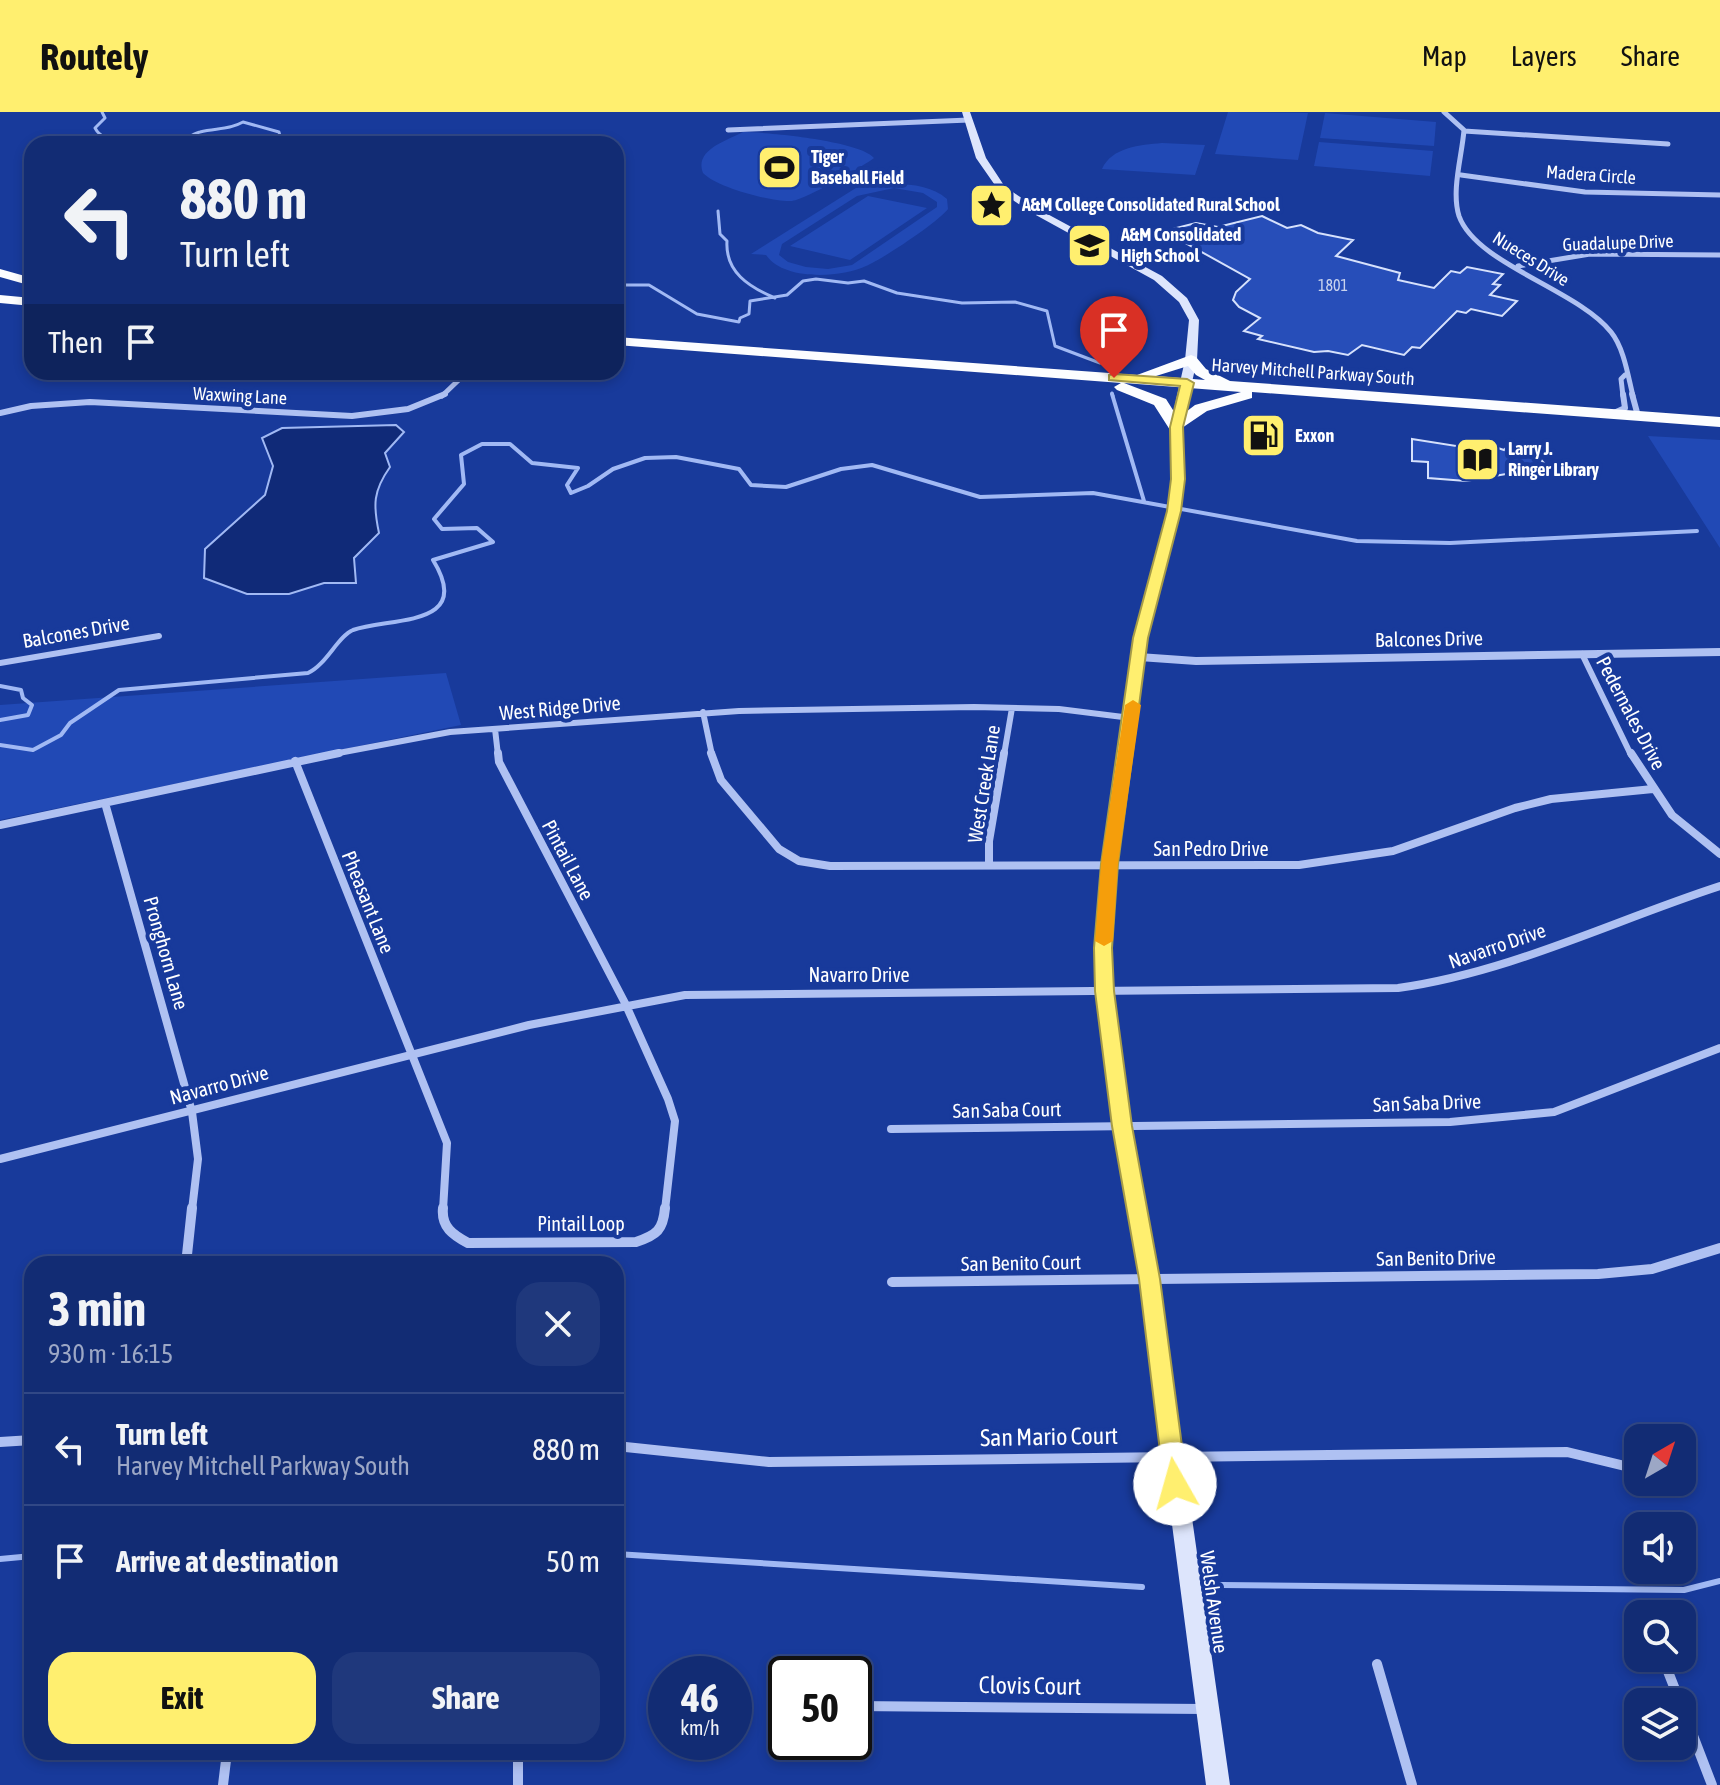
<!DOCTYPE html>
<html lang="en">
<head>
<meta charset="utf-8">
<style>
	body { margin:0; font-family:"Asap Condensed",sans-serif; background:#1f387c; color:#f1f3f6; height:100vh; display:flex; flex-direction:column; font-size:30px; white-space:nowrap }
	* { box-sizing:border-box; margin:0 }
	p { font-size:26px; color:#9ca7c5 }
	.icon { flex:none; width:44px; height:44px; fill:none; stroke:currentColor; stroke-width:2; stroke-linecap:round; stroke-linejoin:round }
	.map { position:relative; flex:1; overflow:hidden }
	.details { position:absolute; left:24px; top:1144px; width:600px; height:504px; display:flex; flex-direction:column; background:#122c74; border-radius:24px; box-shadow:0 4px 12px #0003,0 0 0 2px #314886 }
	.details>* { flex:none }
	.hud { position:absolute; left:24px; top:24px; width:600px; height:244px; border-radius:24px; box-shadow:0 4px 12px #0003,0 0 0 2px #314886; background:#122c74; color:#f1f3f6; overflow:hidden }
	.needle { width:52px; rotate:39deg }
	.tools { position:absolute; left:1624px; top:1312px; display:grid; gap:16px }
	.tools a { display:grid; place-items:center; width:72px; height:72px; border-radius:16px; background:#122c74; box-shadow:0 4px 12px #0003,0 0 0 2px #314886; font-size:40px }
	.speed { position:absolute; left:648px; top:1544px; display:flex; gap:16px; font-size:40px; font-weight:700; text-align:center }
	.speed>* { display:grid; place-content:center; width:104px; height:104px; border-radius:50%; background:#122c74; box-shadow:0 4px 12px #0003,0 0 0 2px #314886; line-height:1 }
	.speed small { font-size:20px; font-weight:400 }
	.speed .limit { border:4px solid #111; border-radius:12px; background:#fff; color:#111 }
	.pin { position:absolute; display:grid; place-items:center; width:68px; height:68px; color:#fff; margin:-82px -34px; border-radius:50% 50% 50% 0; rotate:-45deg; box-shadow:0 0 8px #0007 }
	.pin .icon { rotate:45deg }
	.me { position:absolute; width:88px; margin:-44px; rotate:353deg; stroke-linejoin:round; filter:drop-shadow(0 0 6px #0008) }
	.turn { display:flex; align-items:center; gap:28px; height:168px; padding:0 24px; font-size:36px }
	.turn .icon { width:104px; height:104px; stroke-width:2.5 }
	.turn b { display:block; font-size:56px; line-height:68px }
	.then { display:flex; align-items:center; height:76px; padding:0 24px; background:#0003; gap:16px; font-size:30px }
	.round { display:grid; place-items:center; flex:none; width:84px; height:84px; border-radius:24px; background:#1f387c }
	.headline { display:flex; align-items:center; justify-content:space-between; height:136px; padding:0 24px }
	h1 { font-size:48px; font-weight:700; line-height:60px }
	.action { display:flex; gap:16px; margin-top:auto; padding:16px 24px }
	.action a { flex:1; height:92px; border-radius:24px; background:#ffef6f; color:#111; font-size:32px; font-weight:700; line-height:92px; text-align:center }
	.action a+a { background:#1f387c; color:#f1f3f6 }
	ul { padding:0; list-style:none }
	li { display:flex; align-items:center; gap:24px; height:112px; padding:0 24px; border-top:2px solid #314886 }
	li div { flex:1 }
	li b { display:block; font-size:30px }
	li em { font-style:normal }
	header { display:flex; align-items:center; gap:48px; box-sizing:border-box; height:112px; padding:0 40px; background:#ffef6f; color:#111 }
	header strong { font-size:38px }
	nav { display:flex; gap:44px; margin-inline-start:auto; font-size:28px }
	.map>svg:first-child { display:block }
	.green { fill:#2149b5; fill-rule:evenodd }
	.water { fill:#102a78; stroke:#a1b9f4; stroke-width:2 }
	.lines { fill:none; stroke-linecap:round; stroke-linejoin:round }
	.stream-far2 { stroke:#a1b9f4; stroke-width:3 }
	.stream-far1 { stroke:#a1b9f4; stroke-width:4 }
	.stream { stroke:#a1b9f4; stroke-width:6 }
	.building { fill:#274eb9; stroke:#d6e1fc; stroke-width:2 }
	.minor-far3 { stroke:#afc1f2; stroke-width:5 }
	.minor-far2 { stroke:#afc1f2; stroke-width:6 }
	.minor-far1 { stroke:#afc1f2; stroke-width:8 }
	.minor { stroke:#afc1f2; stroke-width:10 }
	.tertiary { fill:#afc1f2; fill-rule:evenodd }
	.secondary { fill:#dde5fc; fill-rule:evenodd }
	.trunk { fill:#fcfdff; fill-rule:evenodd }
	.route { fill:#ffef6f; stroke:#a69b48; stroke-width:2 }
	.slow { fill:#f59e0b }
	.labels { text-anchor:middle; stroke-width:8; stroke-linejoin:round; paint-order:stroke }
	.number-label { font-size:16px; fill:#c9d3ee }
	.far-poi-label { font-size:18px; font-weight:bold; fill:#fff; stroke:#183a9b; text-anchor:start }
	.far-street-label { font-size:18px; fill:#fff; stroke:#183a9b }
	.street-label { font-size:20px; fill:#fff; stroke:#183a9b }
	.near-street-label { font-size:24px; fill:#fff; stroke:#183a9b }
</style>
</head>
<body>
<header>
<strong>Routely</strong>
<nav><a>Map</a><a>Layers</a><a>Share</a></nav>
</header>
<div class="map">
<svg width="1720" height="1673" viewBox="0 0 1720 1673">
	<rect width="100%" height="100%" fill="#183a9b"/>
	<path class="green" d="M1228,0L1308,1L1298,48L1215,42Z
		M1325,1L1436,10L1434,34L1320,26Z
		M743,20C767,20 861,29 874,46C862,55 803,89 791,89C771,90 716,75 703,61C694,38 726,29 743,20Z
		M1319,30L1433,39L1430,64L1314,54Z
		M1162,31L1205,33L1195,63L1102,57C1112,35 1140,33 1162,31Z
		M867,69L877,71L876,73C899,71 928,71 947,87L948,97C938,110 883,147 866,154C840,166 784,169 766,143L751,142ZM894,76L923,81L937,90V95L852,153L828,157L806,155L788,150L779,143L782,132L857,84Z
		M868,84L927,96L850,148L790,134Z
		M1648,324L1720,328V436Z
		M446,561L461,613L0,708V593Z"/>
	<path class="water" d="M396,313L404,320L385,341L390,355C373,379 373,393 379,421L354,446L356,471H324L289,482H247L204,466L205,437L265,383L273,354L262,326L282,316Z"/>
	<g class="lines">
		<path class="stream-far2" d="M102,0L105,6L95,16C106,38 162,34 183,27C189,26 194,21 200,20C216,16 229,18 243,10L279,20L280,24L262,28L280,32
			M718,99L720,122L727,129C725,160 749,175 775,186
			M616,173H649L697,202L739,210L740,206L749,202L750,189L787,183L803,169L816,167L848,171L864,169L897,181L962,191L1015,190L1047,199L1055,234L1100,251
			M1112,281L1113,284"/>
		<path class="stream-far1" d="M1112,282L1144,389
			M0,574L21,578L23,586L32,593L28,603L0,608
			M0,633L33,638L61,623L70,611L119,578L308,561C327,552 338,524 353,518C390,505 475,516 433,448L493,430L477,416L442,417L434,407L464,372L461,343L482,332H510L532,351L578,356L567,373L571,381L588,374L613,357L645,346L676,345L739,357L751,373L786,375L841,357L872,353L980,385L1093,381L1357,429L1450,431L1697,419"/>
		<path class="stream" d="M616,1442L1142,1475
			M0,1447L32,1444
			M1222,1473L1684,1478L1720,1469"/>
	</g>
	<path class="building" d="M1262,104L1287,116L1301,113L1318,121L1353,128L1336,144L1400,161L1398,168L1434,176L1451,159L1460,161L1467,155L1503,162L1493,172L1500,173L1490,183L1517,189L1502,204L1471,197L1466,201L1457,199L1420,236L1412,235L1404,243L1362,233L1348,243L1328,239L1314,240L1258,227L1262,224L1244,219L1260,206L1239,195L1233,188L1236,180L1250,167L1164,119L1196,111L1218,115Z
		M1412,327L1456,334L1460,331L1488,337L1492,334L1504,338L1507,335L1520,339L1523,336L1534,340L1544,351L1535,362H1506L1466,369L1428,366V350L1412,349Z"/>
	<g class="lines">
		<path class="minor-far3" d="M1444,0L1464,18C1462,44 1451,79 1459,104C1476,152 1578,178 1611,220C1624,236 1628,264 1633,284
			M728,18L969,8
			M1464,19L1668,32
			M1461,63L1585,80L1720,83
			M1518,154L1590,142L1720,143
			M442,284L467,260
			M1623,284L1621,267L1625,263"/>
		<path class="minor-far2" d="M1632,282L1638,304
			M0,301L31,294L90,290L352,304L408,297L445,282
			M1614,301L1625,296L1623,282
			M1582,542L1631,643
			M0,551L159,524
			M703,600L712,643
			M495,617L498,643
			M328,643L450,620L739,599L974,595L1059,597L1131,606
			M1004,643L1012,596"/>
		<path class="minor-far1" d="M498,641L499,650L625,891L668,987L675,1009L665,1098
			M711,641L721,668L779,737L799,749L830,754L1299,753L1393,739L1515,696L1551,687L1653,677
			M1631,641L1672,703L1720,742
			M295,649L447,1031L443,1098
			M105,691L192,1000L198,1047L192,1098
			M0,713L339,641
			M989,753V729L1004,641
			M891,1017L1450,1010L1554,1000L1720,936
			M0,1047L529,913L685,883L1398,876C1511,860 1612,809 1720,774"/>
		<path class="minor" d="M443,1096C441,1115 453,1123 468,1131L636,1130C657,1123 663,1118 665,1096
			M186,1152L192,1096
			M892,1170L1598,1162L1652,1157L1720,1136
			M0,1330L32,1328
			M616,1334L769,1350L1567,1340L1625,1354
			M1377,1552L1412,1673
			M1667,1557L1680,1590
			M854,1594L1205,1597
			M1682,1595L1712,1673
			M518,1640V1673
			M223,1673L227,1640"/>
		<path class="tertiary" d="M1720,536V544L1196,553L1139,549L1133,545L1139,541L1196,545Z"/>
		<path class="secondary" d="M962,0H970L986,46L1005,75L1040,98L1162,164L1187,186L1199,208L1197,248L1182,315V387L1148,526L1118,752L1111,836L1113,879L1131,1014L1158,1167L1230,1673H1206L1140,1167L1113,1014L1097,879L1095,836L1102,752L1134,526L1170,387V315L1185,248L1189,208L1179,190L1154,168L1034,102L999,79L976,46Z"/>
		<path class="trunk" d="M0,157L32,166V174L0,165Z
			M0,183L32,186V194L0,191Z
			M616,225L1137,263L1191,243L1196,245L1206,257L1230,269L1720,305V315L1252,280V286L1207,299L1176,320L1170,318L1154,293L1117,278L1114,275L1121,271L616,233ZM1188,254L1196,263L1205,268L1156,264ZM1124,271L1241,280L1195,293L1178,306L1166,287Z"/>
	</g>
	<path class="route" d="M1114,262L1187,267L1194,271L1183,315L1185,367L1181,399L1148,526L1118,752L1112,836L1114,879L1132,1014L1160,1167L1187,1372L1184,1378L1175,1381L1167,1378L1164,1372L1139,1167L1112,1014L1095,879L1094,836L1101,752L1133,526L1167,399L1171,367L1170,315L1180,274L1109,268V263Z"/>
	<path class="slow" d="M1133,588L1141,593L1118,752L1113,829L1104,834L1095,829L1101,752L1125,593Z"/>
	<defs>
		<symbol id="stadium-square" viewBox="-11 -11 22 22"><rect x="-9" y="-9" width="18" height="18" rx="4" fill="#ffef6f" stroke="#183a9b"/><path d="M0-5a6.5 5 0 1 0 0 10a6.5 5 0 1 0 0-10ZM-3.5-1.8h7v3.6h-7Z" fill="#111"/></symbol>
		<symbol id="sight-square" viewBox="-11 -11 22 22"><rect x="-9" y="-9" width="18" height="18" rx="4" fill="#ffef6f" stroke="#183a9b"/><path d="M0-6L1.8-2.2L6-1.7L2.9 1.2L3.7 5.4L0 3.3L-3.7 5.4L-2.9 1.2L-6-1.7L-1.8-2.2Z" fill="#111"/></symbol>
		<symbol id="school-square" viewBox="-11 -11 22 22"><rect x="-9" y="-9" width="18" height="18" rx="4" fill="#ffef6f" stroke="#183a9b"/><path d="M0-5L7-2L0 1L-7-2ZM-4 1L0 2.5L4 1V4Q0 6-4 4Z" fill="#111"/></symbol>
		<symbol id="fuel-square" viewBox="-11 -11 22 22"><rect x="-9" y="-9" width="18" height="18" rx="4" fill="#ffef6f" stroke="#183a9b"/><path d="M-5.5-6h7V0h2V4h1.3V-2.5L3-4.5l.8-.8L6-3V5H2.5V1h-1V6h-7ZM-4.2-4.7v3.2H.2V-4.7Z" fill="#111"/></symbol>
		<symbol id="library-square" viewBox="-11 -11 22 22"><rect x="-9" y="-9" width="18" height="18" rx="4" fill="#ffef6f" stroke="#183a9b"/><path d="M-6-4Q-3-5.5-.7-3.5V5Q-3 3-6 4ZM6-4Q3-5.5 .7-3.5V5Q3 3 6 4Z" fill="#111"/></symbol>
	</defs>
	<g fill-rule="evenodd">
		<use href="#stadium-square" x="754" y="30" width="51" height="51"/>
		<use href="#sight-square" x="966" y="68" width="51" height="51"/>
		<use href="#school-square" x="1064" y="108" width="51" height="51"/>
		<use href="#fuel-square" x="1238" y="298" width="51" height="51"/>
		<use href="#library-square" x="1452" y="322" width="51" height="51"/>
	</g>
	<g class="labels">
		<g class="number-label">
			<text x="1333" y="179">1801</text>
		</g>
		<g class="far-poi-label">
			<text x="811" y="51">Tiger<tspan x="811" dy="21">Baseball Field</tspan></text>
			<text x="1022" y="99">A&amp;M College Consolidated Rural School</text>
			<text x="1121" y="129">A&amp;M Consolidated<tspan x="1121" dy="21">High School</tspan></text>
			<text x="1295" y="330">Exxon</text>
			<text x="1508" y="343">Larry J.<tspan x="1508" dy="21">Ringer Library</tspan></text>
		</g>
		<g class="far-street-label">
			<text transform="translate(1591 63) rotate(4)" y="6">Madera Circle</text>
			<text transform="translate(1618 131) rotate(-2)" y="6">Guadalupe Drive</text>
			<text transform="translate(1531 147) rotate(32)" y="6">Nueces Drive</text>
			<text transform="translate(1313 260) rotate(4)" y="6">Harvey Mitchell Parkway South</text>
			<text transform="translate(240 284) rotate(3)" y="6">Waxwing Lane</text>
		</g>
		<g class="street-label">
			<text transform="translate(76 520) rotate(-10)" y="7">Balcones Drive</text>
			<text transform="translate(1429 527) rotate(-1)" y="7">Balcones Drive</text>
			<text transform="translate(560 596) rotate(-5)" y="7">West Ridge Drive</text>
			<text transform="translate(1631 601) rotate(62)" y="7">Pedernales Drive</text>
			<text transform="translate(984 672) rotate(-81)" y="7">West Creek Lane</text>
			<text x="1211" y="744">San Pedro Drive</text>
			<text transform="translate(568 748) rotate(62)" y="7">Pintail Lane</text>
			<text transform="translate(368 790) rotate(68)" y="7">Pheasant Lane</text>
			<text transform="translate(1497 834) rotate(-19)" y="7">Navarro Drive</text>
			<text transform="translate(166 841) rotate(74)" y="7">Pronghorn Lane</text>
			<text x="859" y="870">Navarro Drive</text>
			<text transform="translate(219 973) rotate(-15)" y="7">Navarro Drive</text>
			<text transform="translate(1427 991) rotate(-2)" y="7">San Saba Drive</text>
			<text transform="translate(1007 998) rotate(-1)" y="7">San Saba Court</text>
			<text x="581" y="1119">Pintail Loop</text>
			<text transform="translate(1436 1146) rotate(-1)" y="7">San Benito Drive</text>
			<text transform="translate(1021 1151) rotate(-1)" y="7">San Benito Court</text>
			<text transform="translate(1214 1490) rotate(82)" y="7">Welsh Avenue</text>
		</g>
		<g class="near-street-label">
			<text transform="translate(1049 1325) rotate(-1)" y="8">San Mario Court</text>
			<text transform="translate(1030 1574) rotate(1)" y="8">Clovis Court</text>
		</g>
	</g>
</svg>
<div class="tools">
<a><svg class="needle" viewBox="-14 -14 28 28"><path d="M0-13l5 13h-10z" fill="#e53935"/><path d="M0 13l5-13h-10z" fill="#9ca7c5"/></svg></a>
<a><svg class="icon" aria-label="sound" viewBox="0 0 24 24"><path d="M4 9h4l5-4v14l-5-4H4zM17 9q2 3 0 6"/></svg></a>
<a><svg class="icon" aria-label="search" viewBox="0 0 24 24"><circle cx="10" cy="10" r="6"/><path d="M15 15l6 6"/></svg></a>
<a><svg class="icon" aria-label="layers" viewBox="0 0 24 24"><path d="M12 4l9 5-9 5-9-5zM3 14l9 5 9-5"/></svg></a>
</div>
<div class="speed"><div>46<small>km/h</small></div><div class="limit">50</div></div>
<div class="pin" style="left:1114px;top:266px;background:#d93025"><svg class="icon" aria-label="arrive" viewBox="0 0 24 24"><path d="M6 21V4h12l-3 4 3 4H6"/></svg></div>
<svg class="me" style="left:1175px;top:1372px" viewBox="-20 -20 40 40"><circle r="19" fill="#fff"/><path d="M0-13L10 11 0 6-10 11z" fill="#ffef6f"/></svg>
<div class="hud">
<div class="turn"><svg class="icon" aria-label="left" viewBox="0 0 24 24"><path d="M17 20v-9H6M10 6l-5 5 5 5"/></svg><div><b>880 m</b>Turn left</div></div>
<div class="then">Then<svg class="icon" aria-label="arrive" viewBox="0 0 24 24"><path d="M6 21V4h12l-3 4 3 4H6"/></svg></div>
</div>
<section class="details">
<div class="headline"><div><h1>3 min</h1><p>930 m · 16:15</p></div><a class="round"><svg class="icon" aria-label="close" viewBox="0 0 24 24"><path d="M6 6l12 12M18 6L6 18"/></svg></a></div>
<ul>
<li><svg class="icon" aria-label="left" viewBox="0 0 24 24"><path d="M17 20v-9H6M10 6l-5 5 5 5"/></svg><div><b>Turn left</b><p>Harvey Mitchell Parkway South</p></div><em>880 m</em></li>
<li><svg class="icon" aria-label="arrive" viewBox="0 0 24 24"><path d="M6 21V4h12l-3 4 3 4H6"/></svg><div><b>Arrive at destination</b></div><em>50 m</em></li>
</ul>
<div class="action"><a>Exit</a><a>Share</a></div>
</section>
</div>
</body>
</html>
